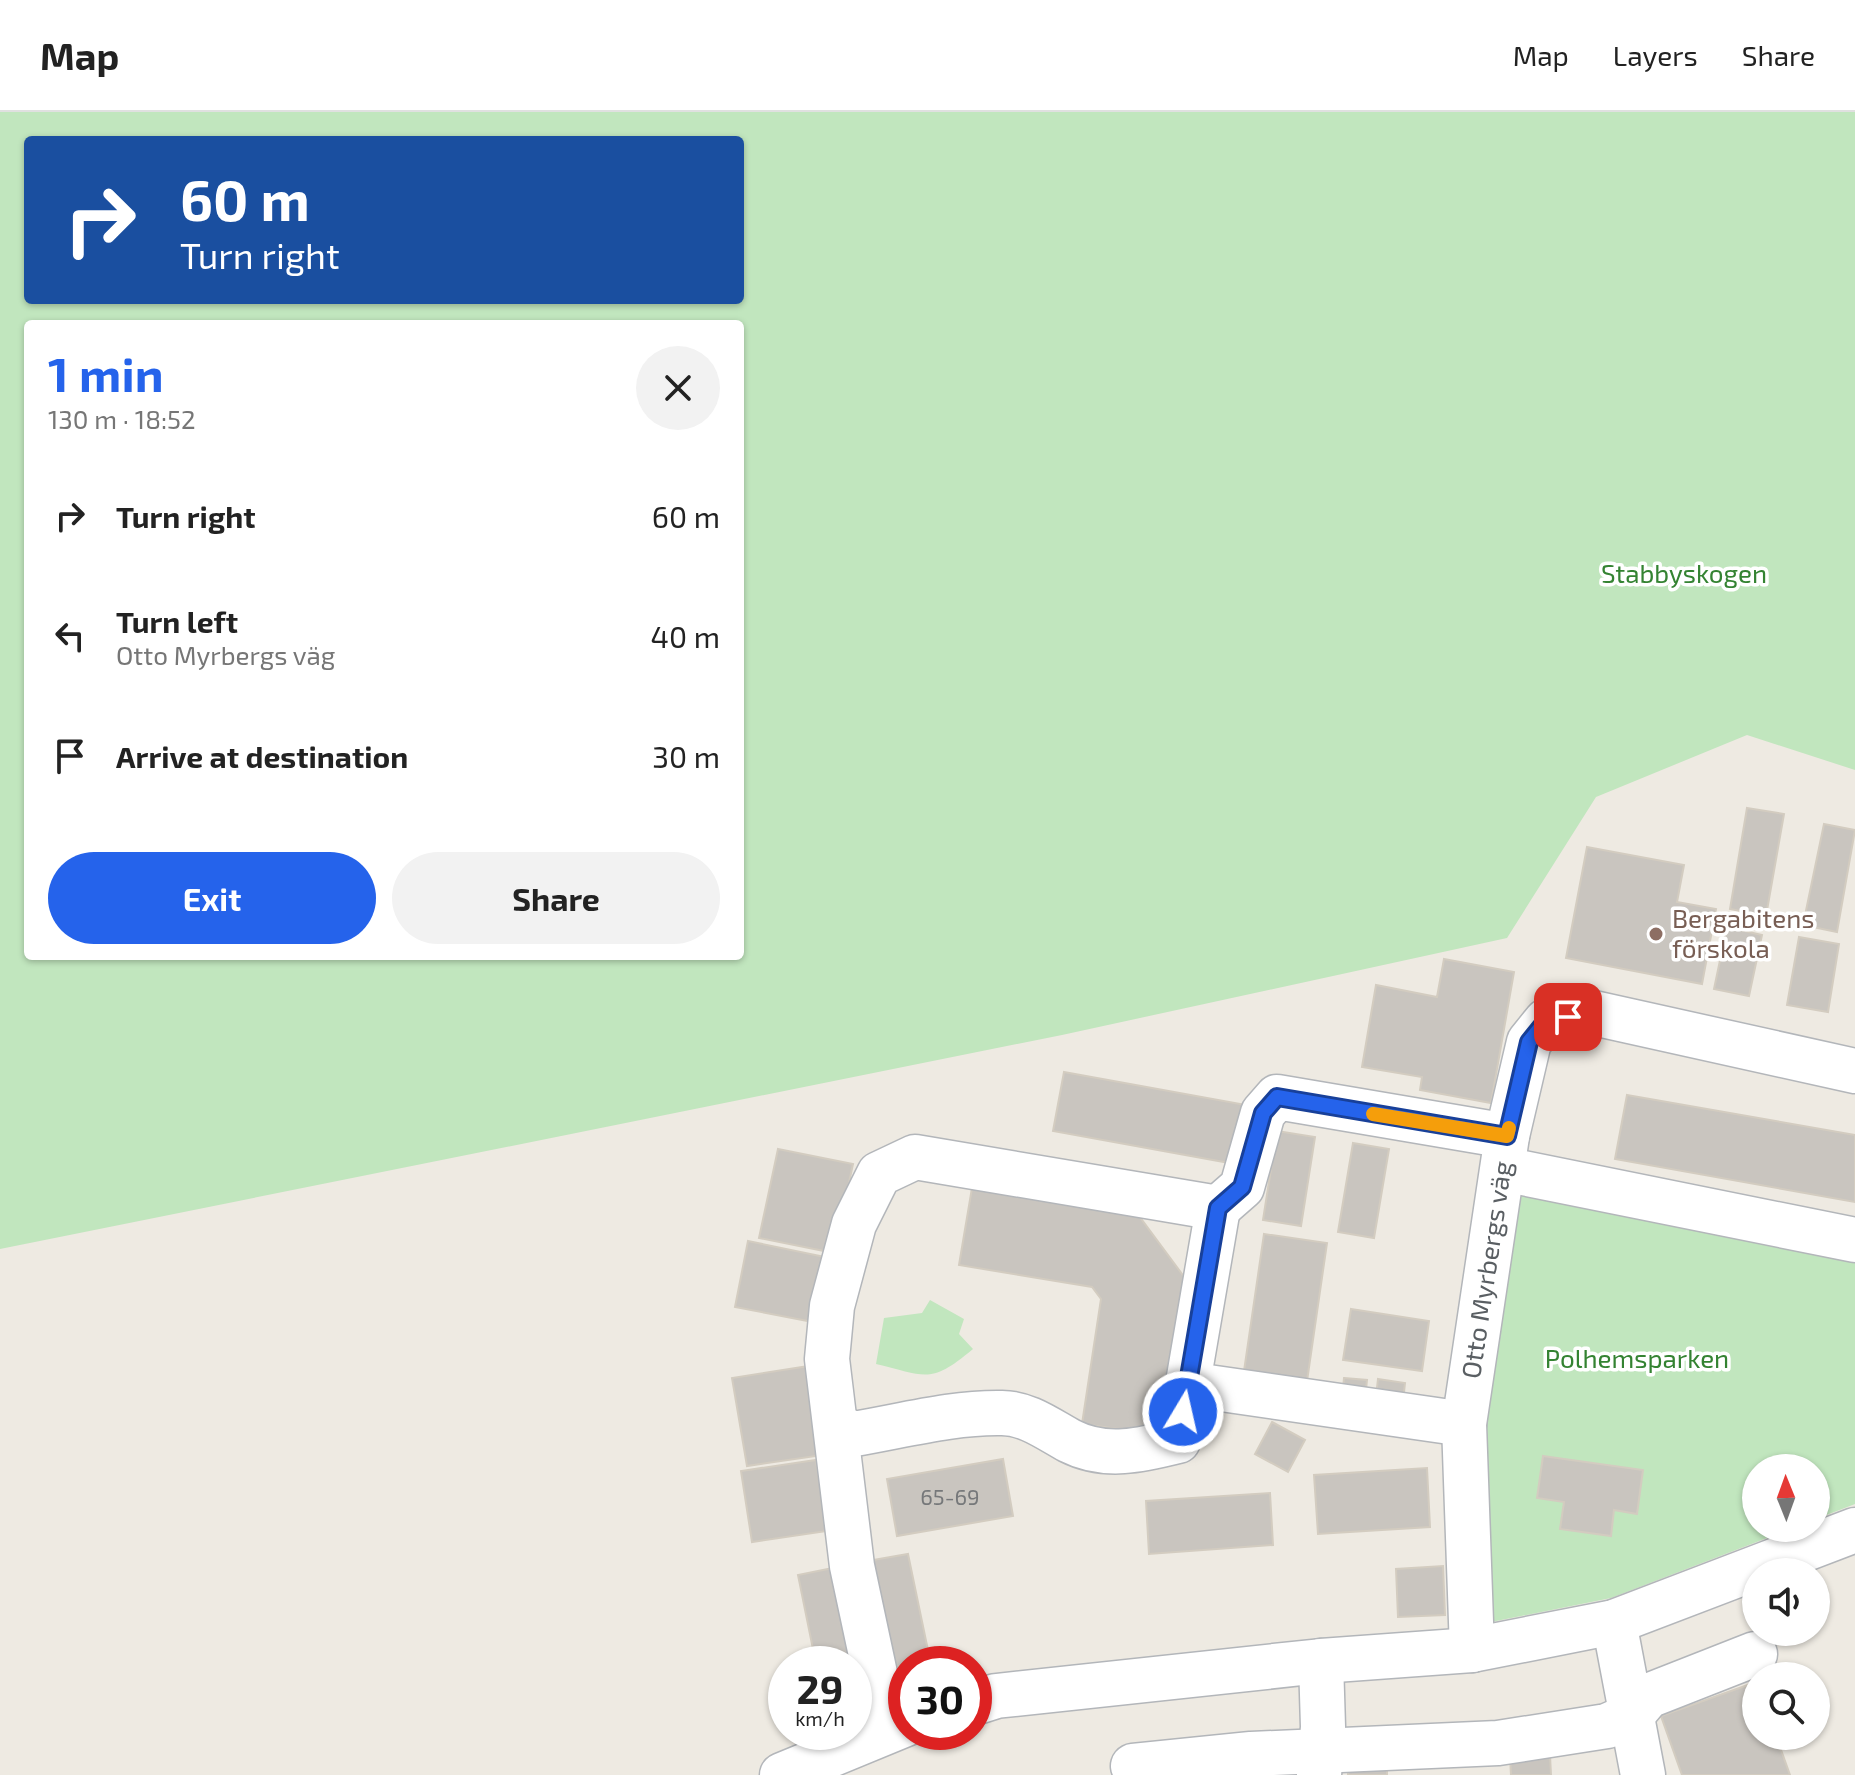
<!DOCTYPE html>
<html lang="en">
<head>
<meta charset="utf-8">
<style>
	body { margin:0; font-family:"Exo 2",sans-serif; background:#f2f2f2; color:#222; height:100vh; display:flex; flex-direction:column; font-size:30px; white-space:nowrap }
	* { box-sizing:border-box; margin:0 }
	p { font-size:26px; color:#767676 }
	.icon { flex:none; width:44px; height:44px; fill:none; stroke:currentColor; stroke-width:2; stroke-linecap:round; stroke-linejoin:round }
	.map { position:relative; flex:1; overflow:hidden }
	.details { position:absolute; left:24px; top:208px; width:720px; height:640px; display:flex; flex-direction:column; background:#fff; border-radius:8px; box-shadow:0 2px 6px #0004 }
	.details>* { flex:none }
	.guide { position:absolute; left:24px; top:24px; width:720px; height:168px; border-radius:8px; box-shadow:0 2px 6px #0004; background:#1a4fa0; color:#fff; overflow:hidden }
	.needle { width:52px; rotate:359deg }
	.buttons { position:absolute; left:1742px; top:1342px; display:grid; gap:16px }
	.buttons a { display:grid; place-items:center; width:88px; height:88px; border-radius:50%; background:#fff; box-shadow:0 2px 6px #0004; font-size:40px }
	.speed { position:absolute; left:768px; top:1534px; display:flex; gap:16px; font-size:40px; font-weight:700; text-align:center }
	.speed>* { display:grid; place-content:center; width:104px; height:104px; border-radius:50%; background:#fff; box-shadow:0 2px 6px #0004; line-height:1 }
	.speed small { font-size:20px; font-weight:400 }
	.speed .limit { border:12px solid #d22; background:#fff; color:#111 }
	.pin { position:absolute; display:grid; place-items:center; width:68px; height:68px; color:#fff; margin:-34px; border-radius:16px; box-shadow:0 4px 12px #0006 }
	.me { position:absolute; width:88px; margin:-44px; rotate:9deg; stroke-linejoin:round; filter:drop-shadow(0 0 6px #0008) }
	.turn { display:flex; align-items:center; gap:28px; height:168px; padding:0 24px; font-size:36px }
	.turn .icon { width:104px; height:104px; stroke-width:2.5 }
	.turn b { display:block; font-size:56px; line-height:68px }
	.round { display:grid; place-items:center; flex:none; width:84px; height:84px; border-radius:42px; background:#f2f2f2 }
	.summary { display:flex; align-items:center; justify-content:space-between; height:136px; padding:0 24px }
	h1 { font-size:48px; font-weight:700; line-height:60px; color:#2563eb }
	.primary-button { display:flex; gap:16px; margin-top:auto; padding:16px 24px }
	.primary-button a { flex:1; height:92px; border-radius:48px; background:#2563eb; color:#fff; font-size:32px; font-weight:700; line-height:92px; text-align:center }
	.primary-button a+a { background:#f2f2f2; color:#222 }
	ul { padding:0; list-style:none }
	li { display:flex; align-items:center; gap:24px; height:120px; padding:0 24px }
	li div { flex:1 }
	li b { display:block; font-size:30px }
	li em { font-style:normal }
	header { display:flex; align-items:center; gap:48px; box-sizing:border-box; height:112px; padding:0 40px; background:#fff; border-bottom:2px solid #e0e0e0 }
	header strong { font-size:38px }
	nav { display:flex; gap:44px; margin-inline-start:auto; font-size:28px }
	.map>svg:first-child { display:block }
	.green { fill:#c1e6be; fill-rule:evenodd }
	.building { fill:#c9c5bf; stroke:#d3ccc0; stroke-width:2 }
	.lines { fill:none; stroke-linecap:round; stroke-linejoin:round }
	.minor-casing { stroke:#b3b6ba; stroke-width:47 }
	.minor { stroke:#fff; stroke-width:44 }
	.route-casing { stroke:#184099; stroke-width:20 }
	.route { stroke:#2563eb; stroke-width:14 }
	.slow { stroke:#f59e0b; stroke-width:14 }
	.education-dot { fill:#8d6e63; stroke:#fff; stroke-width:3 }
	.labels { text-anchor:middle; stroke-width:7; stroke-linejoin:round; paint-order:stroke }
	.number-label { font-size:22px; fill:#76787a }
	.park-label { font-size:26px; fill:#348332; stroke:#fff }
	.education-label { font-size:26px; fill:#785e54; stroke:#fff; text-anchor:start }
	.street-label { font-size:26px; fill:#5a5f63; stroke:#fff }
</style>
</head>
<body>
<header>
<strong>Map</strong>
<nav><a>Map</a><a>Layers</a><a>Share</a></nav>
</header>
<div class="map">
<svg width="1855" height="1663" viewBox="0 0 1855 1663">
	<rect width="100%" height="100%" fill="#eeeae2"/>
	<path class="green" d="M0,0H1855V658L1747,623L1596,685L1507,826L1062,923L0,1137ZM28,28H740V188H28ZM28,212H740V844H28Z
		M1503,1057L1855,1126V1392L1816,1407V1356H1756V1416H1793L1611,1486L1471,1514Z
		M930,1188L964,1207L959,1222L973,1237C930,1273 927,1264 876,1252L884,1206L922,1201Z"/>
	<path class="building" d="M1747,696L1784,702L1766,804L1730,797Z
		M1824,712L1855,718L1837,820L1803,813Z
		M1587,735L1684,753L1677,790L1716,797L1702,872L1566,846Z
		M1727,815L1762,823L1749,884L1714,877Z
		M1799,825L1839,832L1828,900L1787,893Z
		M1444,847L1514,860L1491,991L1420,978L1422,965L1362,955L1376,873L1437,885Z
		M1064,960L1246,993L1235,1052L1053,1019Z
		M1627,983L1855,1023V1090L1615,1047Z
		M1277,1019L1315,1025L1301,1114L1263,1108Z
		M1353,1031L1389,1037L1374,1126L1338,1120Z
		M778,1037L853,1052L834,1141L759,1126Z
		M972,1076L1139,1104L1185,1166L1161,1323L1082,1312L1101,1187L1092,1175L959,1153Z
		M1264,1122L1327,1131L1306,1276L1243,1266Z
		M748,1129L825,1145L813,1210L735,1195Z
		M1351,1197L1429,1209L1422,1259L1343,1248Z
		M809,1254L823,1343L747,1354L732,1266Z
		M1344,1266L1367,1268L1365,1288L1342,1286Z
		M1378,1267L1405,1271L1403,1289L1376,1285Z
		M1272,1310L1305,1328L1288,1360L1255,1342Z
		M1543,1344L1643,1358L1637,1402L1614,1398L1611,1424L1560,1417L1564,1390L1537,1386Z
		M1003,1347L1013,1404L897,1424L887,1367Z
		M816,1348L827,1419L752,1430L741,1359Z
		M1427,1356L1430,1415L1318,1422L1314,1363Z
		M1270,1381L1273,1433L1149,1442L1146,1389Z
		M908,1442L930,1548L894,1555L873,1448Z
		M1443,1454L1445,1503L1398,1505L1396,1457Z
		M833,1456L853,1552H816L798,1463Z
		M1756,1570V1624H1776L1790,1663H1682L1661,1604Z
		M1550,1643L1551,1663H1511L1510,1645Z
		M1387,1653V1663H1348V1655Z"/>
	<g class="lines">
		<defs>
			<g id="minor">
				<path d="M1503,1057L1855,1128"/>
				<path d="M1187,1272L1464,1312"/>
				<path d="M838,1315L854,1322C902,1314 953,1300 1002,1301C1027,1301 1048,1317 1070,1329C1105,1347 1142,1338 1178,1329L1218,1096"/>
				<path d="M1614,1510L1643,1663"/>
				<path id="s1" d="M1472,1538L1464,1312L1507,1024L1529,930L1546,909L1589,900L1855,959"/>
				<path d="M974,1591L996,1584L1321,1549L1472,1538L1614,1510L1855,1418"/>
				<path d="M887,1618L852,1454L827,1247L832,1194L854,1112L879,1062L915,1045L1218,1096L1242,1075L1263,1001L1277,985L1507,1024"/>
				<path d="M1133,1654L1251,1642L1498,1631L1607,1614L1632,1603L1648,1584L1755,1542"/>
				<path d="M782,1663L906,1612"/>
				<path d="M1319,1663L1323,1615L1321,1549"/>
			</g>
		</defs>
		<use href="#minor" class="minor-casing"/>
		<use href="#minor" class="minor"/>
	</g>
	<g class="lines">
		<defs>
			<path id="route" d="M1183,1300L1218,1096L1242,1075L1263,1001L1277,985L1507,1024L1529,930L1546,909L1568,905"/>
		</defs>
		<use href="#route" class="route-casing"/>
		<use href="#route" class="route"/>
		<path class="slow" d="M1373,1002L1507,1024L1509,1016"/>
	</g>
	<circle class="education-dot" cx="1656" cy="822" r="8"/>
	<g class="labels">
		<g class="number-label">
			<text x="950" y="1393">65-69</text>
		</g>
		<g class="park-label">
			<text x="1684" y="471">Stabbyskogen</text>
			<text x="1637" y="1256">Polhemsparken</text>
		</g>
		<g class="education-label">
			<text x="1672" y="816">Bergabitens<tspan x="1672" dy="30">förskola</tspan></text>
		</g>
		<g class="street-label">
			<text dy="9" stroke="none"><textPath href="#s1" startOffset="382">Otto Myrbergs väg</textPath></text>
		</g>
	</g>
</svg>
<div class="buttons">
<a><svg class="needle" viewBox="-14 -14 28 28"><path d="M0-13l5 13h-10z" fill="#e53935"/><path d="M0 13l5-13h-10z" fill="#767676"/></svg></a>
<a><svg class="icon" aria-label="sound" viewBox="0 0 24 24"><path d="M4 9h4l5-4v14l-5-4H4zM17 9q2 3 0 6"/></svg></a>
<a><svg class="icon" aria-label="search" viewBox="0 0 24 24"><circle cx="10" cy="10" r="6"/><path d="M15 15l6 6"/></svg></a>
</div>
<div class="speed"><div>29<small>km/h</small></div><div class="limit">30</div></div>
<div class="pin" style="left:1568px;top:905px;background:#d93025"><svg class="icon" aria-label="arrive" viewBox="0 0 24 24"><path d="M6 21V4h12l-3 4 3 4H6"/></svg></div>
<svg class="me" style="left:1183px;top:1300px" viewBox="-20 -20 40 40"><circle r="17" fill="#2563eb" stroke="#fff" stroke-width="3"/><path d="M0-11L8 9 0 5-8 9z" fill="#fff"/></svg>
<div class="guide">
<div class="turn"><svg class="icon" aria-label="right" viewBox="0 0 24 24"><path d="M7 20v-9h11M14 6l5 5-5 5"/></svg><div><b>60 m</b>Turn right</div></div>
</div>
<section class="details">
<div class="summary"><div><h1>1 min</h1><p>130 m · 18:52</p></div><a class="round"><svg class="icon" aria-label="close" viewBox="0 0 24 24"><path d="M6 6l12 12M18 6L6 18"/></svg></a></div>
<ul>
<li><svg class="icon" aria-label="right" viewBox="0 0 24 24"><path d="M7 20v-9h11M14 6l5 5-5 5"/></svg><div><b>Turn right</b></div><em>60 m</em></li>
<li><svg class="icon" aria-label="left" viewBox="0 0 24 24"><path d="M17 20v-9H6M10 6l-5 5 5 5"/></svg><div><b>Turn left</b><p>Otto Myrbergs väg</p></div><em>40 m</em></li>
<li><svg class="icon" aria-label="arrive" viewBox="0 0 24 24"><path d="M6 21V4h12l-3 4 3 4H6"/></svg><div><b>Arrive at destination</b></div><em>30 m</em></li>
</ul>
<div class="primary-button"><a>Exit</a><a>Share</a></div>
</section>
</div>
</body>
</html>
